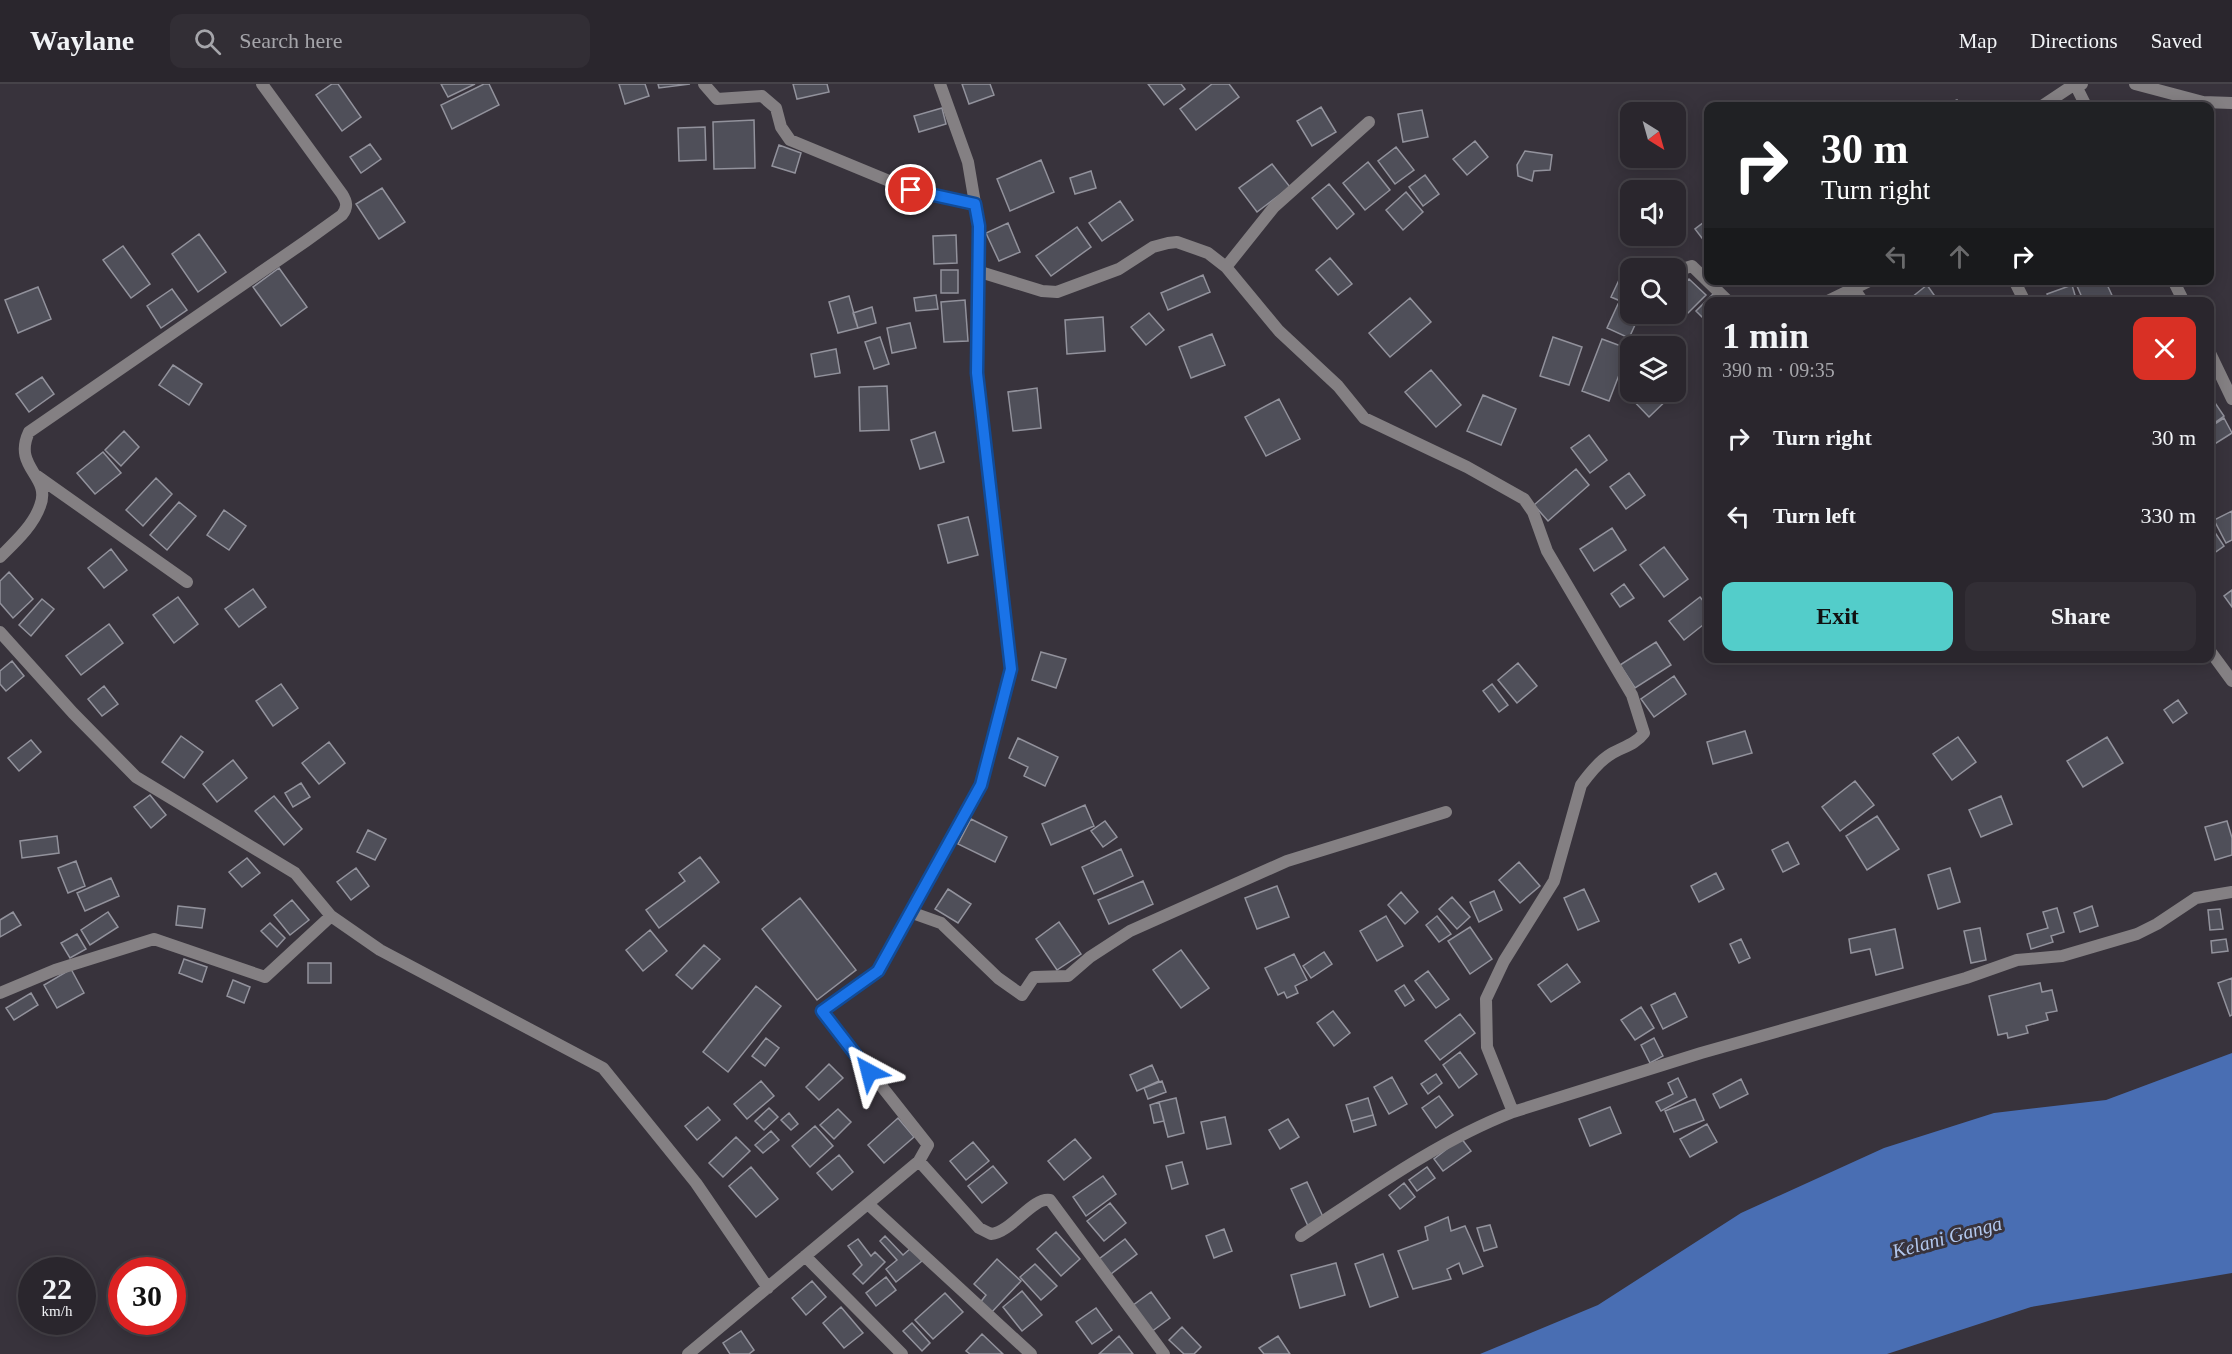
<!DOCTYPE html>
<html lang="en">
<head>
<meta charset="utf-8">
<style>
	body { margin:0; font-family:"Times New Roman",serif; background:#322e35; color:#f1f3f6; height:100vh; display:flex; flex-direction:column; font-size:22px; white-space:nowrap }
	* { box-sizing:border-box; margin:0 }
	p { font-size:20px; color:#a5a5aa }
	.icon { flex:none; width:33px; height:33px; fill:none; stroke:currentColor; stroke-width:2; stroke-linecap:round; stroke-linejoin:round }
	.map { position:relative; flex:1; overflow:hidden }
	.panel { position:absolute; left:1704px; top:213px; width:510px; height:366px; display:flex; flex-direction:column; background:#2a262d; border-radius:12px; box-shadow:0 3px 15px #0003,0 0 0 2px #464349 }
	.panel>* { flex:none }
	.top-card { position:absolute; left:1704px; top:18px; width:510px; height:183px; border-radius:12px; box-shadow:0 3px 15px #0003,0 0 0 2px #464349; background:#202124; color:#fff; overflow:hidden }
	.needle { width:39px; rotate:143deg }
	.fabs { position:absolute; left:1620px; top:18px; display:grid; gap:12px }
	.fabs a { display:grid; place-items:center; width:66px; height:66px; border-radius:12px; background:#2a262d; box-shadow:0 3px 15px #0003,0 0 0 2px #464349; font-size:30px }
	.speed { position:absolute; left:18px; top:1173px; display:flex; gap:12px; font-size:30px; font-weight:700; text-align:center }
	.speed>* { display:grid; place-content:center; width:78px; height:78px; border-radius:50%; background:#2a262d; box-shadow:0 3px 15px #0003,0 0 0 2px #464349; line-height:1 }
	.speed small { font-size:15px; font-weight:400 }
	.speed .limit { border:9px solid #d22; background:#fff; color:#111 }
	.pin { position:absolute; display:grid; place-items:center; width:51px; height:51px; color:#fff; margin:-26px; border:3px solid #fff; border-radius:50%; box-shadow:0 2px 6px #0007 }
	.me { position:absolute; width:66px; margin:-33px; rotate:322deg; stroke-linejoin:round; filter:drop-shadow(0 0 4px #0008) }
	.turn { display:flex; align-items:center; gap:21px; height:126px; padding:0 18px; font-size:27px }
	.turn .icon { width:78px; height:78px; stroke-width:2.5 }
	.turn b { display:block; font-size:42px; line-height:51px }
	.lanes { display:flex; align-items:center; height:57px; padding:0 18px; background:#0003; justify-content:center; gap:30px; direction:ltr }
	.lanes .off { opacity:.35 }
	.round { display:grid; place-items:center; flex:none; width:63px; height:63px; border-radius:12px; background:#322e35 }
	.summary { display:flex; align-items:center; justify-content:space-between; height:102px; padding:0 18px }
	h1 { font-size:36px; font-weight:700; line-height:45px }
	.primary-button { display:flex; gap:12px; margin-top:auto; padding:12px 18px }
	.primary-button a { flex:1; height:69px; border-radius:12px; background:#53cdca; color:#111; font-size:24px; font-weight:700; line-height:69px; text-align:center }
	.primary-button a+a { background:#322e35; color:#f1f3f6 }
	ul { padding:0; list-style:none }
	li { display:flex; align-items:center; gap:18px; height:78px; padding:0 18px }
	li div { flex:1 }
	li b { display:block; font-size:22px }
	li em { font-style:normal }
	header { display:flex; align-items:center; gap:36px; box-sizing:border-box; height:84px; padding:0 30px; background:#2a262d; border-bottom:2px solid #464349 }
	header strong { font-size:28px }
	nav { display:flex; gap:33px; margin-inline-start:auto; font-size:21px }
	.search { width:420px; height:54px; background:#322e35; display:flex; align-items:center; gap:15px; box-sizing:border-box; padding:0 21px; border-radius:12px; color:#a5a5aa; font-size:22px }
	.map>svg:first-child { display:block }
	.water { fill:#496eb3 }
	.building { fill:#4f4f59; stroke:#92929c; stroke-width:1.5 }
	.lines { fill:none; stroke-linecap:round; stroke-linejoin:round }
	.street { stroke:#848083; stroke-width:12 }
	.route-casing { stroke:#114b97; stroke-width:15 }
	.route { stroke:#1a73e8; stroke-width:10 }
	.labels { text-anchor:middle; stroke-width:6; stroke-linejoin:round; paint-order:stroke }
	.water-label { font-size:20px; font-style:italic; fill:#b2c7ed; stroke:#38333c }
</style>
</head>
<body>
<header>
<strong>Waylane</strong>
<div class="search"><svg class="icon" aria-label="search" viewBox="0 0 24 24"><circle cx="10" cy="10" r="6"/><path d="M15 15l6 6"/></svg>Search here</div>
<nav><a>Map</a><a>Directions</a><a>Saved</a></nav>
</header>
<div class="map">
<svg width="2232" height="1270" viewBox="0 0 2232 1270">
	<rect width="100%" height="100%" fill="#38333c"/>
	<path class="water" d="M2232,969V1189L2031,1223L1887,1270H1480L1598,1221L1741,1129L1884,1064L1994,1029L2106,1016Z"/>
	<path class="building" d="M332,0H338L361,33L342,47L316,11Z
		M441,0H475L448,13Z
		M484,0H489L499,21L452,45L441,21Z
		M619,0H645L649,12L625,20Z
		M658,0H690L659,4Z
		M793,0H827L829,8L797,15Z
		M962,0H990L994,11L969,20Z
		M1148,0H1181L1185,5L1164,21Z
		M1212,0H1229L1239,13L1196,46L1180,25Z
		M1957,16L1959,22H1941Z
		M1321,23L1336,48L1312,62L1297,37Z
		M942,24L946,40L919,48L914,32Z
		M1422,26L1428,53L1403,58L1398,30Z
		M754,36L755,84L714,85L713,38Z
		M705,43L706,76L679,77L678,44Z
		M1475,57L1488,73L1467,91L1453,75Z
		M370,60L381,75L361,89L350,73Z
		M779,61L801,69L795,89L772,82Z
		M1396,63L1414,86L1395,100L1378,77Z
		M1525,67L1552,71L1550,86L1534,87L1532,97L1518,92L1517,81Z
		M1041,76L1054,108L1010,127L997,95Z
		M1368,78L1390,106L1365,126L1343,99Z
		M1272,80L1290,103L1257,128L1239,104Z
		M1091,87L1096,104L1075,110L1070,94Z
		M1425,91L1439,110L1423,122L1409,103Z
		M1329,100L1354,130L1337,145L1312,114Z
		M382,104L405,138L379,155L356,120Z
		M1406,108L1423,128L1403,146L1386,126Z
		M1120,117L1133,136L1102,157L1089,139Z
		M1708,135V162L1695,145Z
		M1008,139L1020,168L999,177L986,149Z
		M1077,143L1091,163L1051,192L1036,172Z
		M199,150L226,188L198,208L172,170Z
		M956,151L957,179L934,180L933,152Z
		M123,162L150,200L131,214L103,176Z
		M1330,174L1352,200L1338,211L1316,186Z
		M1627,179L1639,184H1630V221L1611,213Z
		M279,184L307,223L281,242L253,203Z
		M941,186H958V209H941Z
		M1203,191L1210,208L1168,226L1161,209Z
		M1689,195L1706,211L1688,229L1676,217V208Z
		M2088,196H2105L2115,218H2084L2077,202Z
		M1927,201L1939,218H1906Z
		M2072,201L2077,218H2050L2047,210Z
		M38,203L51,235L18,249L5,216Z
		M172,205L187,226L161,244L147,222Z
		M1713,210L1721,218H1708V239L1696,227Z
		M936,211L938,225L916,227L914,214Z
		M849,212L858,244L838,249L829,218Z
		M1410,214L1431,238L1390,273L1369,249Z
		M965,216L968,257L944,258L941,218Z
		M1618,220L1630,226V230H1640L1629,254L1607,244Z
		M872,223L876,239L858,244L853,229Z
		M1149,229L1164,246L1146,261L1131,243Z
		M1103,233L1105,267L1067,270L1065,236Z
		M910,239L916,264L892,269L887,244Z
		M1212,250L1225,281L1191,294L1179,263Z
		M880,253L889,280L874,285L865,258Z
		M1553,253L1582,263L1569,301L1540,292Z
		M1602,255L1629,265L1609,317L1582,307Z
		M836,265L840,289L815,293L811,270Z
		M173,281L202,300L189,321L159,301Z
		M1431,286L1461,321L1436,343L1405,308Z
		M42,293L54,310L29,328L16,310Z
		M887,302L889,346L860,347L859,303Z
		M1037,304L1041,344L1013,347L1008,308Z
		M1676,304L1677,306L1649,333L1629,312L1634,308H1676Z
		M1483,311L1516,325L1501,361L1467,347Z
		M2211,313L2224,332L2210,342V314Z
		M1279,315L1300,355L1266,372L1245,333Z
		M2224,334L2232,349L2210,363V343Z
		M124,347L139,363L121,382L105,366Z
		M935,348L944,378L920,385L911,356Z
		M1589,351L1607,376L1590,389L1571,364Z
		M103,368L121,389L95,410L77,389Z
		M1576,385L1589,401L1548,437L1534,421Z
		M1629,389L1645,411L1626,425L1610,403Z
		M156,394L172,410L143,442L126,426Z
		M179,418L196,432L167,466L150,451Z
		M224,426L246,442L229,466L207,451Z
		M2232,427V456L2226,459L2214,436Z
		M968,433L978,471L948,479L938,441Z
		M2210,441L2224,462L2210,472Z
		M1612,444L1626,466L1594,487L1580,465Z
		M1664,463L1688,495L1664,513L1640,481Z
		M111,465L127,486L104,504L88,484Z
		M9,488L33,515L13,534L0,519V497Z
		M1624,500L1634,514L1620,523L1611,510Z
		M253,505L266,523L239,543L225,525Z
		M2232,506V523L2224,512Z
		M178,513L198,540L174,559L153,531Z
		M1700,513L1708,523V537L1684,556L1669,537Z
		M42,515L54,525L31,552L19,541Z
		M109,540L123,559L81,591L66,572Z
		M1656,558L1671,581L1635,604L1620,581Z
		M1041,568L1066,575L1056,604L1032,596Z
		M12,577L24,592L6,607L0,600V587Z
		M1518,579L1537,602L1517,619L1498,596Z
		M1674,592L1686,610L1654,633L1641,615Z
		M281,600L298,624L273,642L256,617Z
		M1492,600L1508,621L1499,628L1483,607Z
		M104,602L118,620L102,632L88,615Z
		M2178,616L2187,629L2173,639L2164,626Z
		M1745,647L1752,669L1713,680L1707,658Z
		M181,652L203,668L184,694L162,678Z
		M1958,653L1976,678L1952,696L1933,670Z
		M2107,653L2123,679L2083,703L2067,677Z
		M1018,654L1058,673L1045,702L1024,692L1028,683L1009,674Z
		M31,656L41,668L19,687L8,674Z
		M329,658L345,679L319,700L302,679Z
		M233,676L247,694L217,718L203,700Z
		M1855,697L1874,721L1840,747L1822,723Z
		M301,699L310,713L293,723L285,709Z
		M150,711L166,731L151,744L134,723Z
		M274,712L302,745L284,761L255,727Z
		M2001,712L2012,740L1981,753L1969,726Z
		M1085,721L1094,742L1051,761L1042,740Z
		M1877,732L1899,765L1867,786L1846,752Z
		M971,735L1007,753L995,778L958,760Z
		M1105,737L1117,753L1103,763L1091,747Z
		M2227,737L2232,754V771L2215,776L2205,743Z
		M368,746L386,755L375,776L357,768Z
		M57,752L59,769L22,774L20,757Z
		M1788,758L1799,780L1783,788L1772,766Z
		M1121,765L1133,792L1094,810L1082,783Z
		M700,773L719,798L659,844L646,826L685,797L679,789Z
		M247,774L260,789L242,803L229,788Z
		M76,777L85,802L68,809L58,784Z
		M1519,778L1540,802L1520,819L1499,796Z
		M356,784L369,802L351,816L337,798Z
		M1950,784L1960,818L1938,825L1928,791Z
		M1716,789L1724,805L1699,818L1691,802Z
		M111,794L119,812L85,827L77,809Z
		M1143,797L1153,820L1109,840L1098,816Z
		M1277,802L1289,833L1257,845L1245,814Z
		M948,805L971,820L958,839L935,825Z
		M1584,805L1599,837L1578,846L1564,814Z
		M1494,807L1502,826L1479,838L1470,818Z
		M1401,808L1418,828L1405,840L1388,821Z
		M1452,813L1470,833L1457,845L1439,825Z
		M800,814L856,886L817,916L762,845Z
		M292,816L309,836L290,851L274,831Z
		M178,822L205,825L202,844L176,841Z
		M2092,822L2098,842L2080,848L2074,829Z
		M2057,824L2064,848L2051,852L2053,858L2031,865L2027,850L2048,844L2043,828Z
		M2220,825L2223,845L2210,846L2208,826Z
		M13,828L21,841L0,853V836Z
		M108,828L118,843L90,861L81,846Z
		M1386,832L1403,862L1377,877L1360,847Z
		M1437,832L1451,850L1439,858L1426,841Z
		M1059,838L1081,870L1057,886L1036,855Z
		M270,839L285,854L277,863L261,847Z
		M1470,843L1492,875L1470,890L1448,857Z
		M1980,844L1986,876L1971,879L1964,847Z
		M1895,845L1903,884L1876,891L1870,865L1851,869L1849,855Z
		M650,846L667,867L643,887L626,866Z
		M77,850L86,865L70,874L61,859Z
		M1741,855L1750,874L1739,879L1730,860Z
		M2226,855L2228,867L2212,869L2211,857Z
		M704,861L720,875L692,905L676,891Z
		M1181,866L1209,904L1181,924L1153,886Z
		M1324,868L1332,880L1311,894L1303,882Z
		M1294,870L1307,896L1295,902L1298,909L1287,914L1284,908L1278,911L1265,884Z
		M184,875L207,883L202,898L179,889Z
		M308,879H331V899H308Z
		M1567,880L1580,898L1551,918L1538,901Z
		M71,885L84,909L57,924L44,901Z
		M1428,887L1449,915L1436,924L1415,897Z
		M2232,894V931L2230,932L2218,899Z
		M233,896L250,903L244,919L227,912Z
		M2040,899L2042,908L2052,906L2057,927L2046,929L2048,936L2026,942L2028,949L2008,954L2007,949L1998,951L1989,912Z
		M1404,901L1414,916L1405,922L1395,907Z
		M756,902L781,922L728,988L703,968Z
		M31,909L38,921L14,936L6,924Z
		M1675,909L1687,933L1663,945L1651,921Z
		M1641,923L1654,944L1635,956L1621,936Z
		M1333,927L1350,949L1334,962L1317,939Z
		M1460,930L1475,949L1440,976L1425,957Z
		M766,954L779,964L765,982L752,972Z
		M1654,954L1663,972L1650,979L1641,961Z
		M1460,968L1477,990L1459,1004L1443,981Z
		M829,980L843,994L819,1016L806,1003Z
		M1152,981L1159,997L1137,1007L1130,991Z
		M1436,990L1442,999L1428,1010L1421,1000Z
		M1392,993L1407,1020L1389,1030L1374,1003Z
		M1678,994L1687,1013L1661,1027L1656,1018L1673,1010L1668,999Z
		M1741,995L1748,1010L1720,1024L1713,1010Z
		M761,997L774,1012L747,1035L734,1020Z
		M1162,997L1166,1008L1148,1015L1144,1004Z
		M1439,1012L1453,1031L1436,1044L1422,1024Z
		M1176,1014L1184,1049L1168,1053L1159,1018Z
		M1368,1014L1373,1031L1351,1037L1346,1021Z
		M1695,1015L1704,1036L1674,1048L1665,1027Z
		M1159,1018L1164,1037L1154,1039L1150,1021Z
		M708,1023L720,1036L697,1056L685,1042Z
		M1610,1023L1621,1049L1590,1062L1579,1035Z
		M769,1024L778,1033L764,1046L755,1037Z
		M838,1025L851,1038L834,1055L820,1041Z
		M789,1029L798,1040L791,1046L781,1036Z
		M1373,1031L1376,1041L1354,1048L1351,1037Z
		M1225,1033L1231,1060L1207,1065L1201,1038Z
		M898,1034L914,1053L884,1079L868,1061Z
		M1288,1035L1299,1053L1280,1065L1269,1046Z
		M1707,1040L1717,1058L1690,1073L1680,1055Z
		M815,1042L833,1062L810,1083L792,1062Z
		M771,1047L779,1056L763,1069L755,1061Z
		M736,1053L750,1067L723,1093L709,1079Z
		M1461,1054L1471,1067L1443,1087L1434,1075Z
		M1075,1055L1091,1074L1064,1096L1048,1077Z
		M973,1058L989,1077L966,1096L950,1077Z
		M839,1071L853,1088L832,1106L817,1089Z
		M1182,1078L1188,1100L1172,1105L1166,1082Z
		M993,1082L1007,1099L982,1119L968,1102Z
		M751,1083L778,1115L756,1133L729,1102Z
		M1427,1083L1435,1094L1417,1107L1409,1096Z
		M1103,1092L1116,1110L1086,1132L1073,1113Z
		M1307,1098L1324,1135L1308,1142L1291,1105Z
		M1404,1099L1415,1113L1400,1125L1389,1111Z
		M1110,1119L1126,1139L1104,1157L1087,1137Z
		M1448,1133L1451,1147L1465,1142L1483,1182L1463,1190L1459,1179L1447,1185L1451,1195L1413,1205L1398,1167L1428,1156L1425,1143Z
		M1490,1141L1497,1163L1484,1167L1477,1144Z
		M1224,1145L1232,1167L1214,1174L1206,1152Z
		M1056,1148L1080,1175L1061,1192L1037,1165Z
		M885,1152L903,1171L911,1164L922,1177L896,1198L886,1185L897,1176L880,1157Z
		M858,1155L871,1172L875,1168L885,1178L863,1200L853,1190L862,1181L848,1162Z
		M1125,1155L1137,1170L1111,1190L1099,1175Z
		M1383,1170L1398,1213L1370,1223L1355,1180Z
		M997,1175L1021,1197L990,1230L979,1220L986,1211L974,1200Z
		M1336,1179L1345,1211L1300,1224L1291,1191Z
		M1035,1180L1057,1202L1041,1216L1020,1193Z
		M886,1193L896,1206L876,1222L866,1209Z
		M812,1197L826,1213L806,1231L792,1214Z
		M1022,1207L1042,1231L1022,1247L1003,1223Z
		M1151,1208L1170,1234L1151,1248L1132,1222Z
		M945,1209L963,1228L933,1255L915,1236Z
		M841,1223L863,1249L844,1264L823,1239Z
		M1096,1224L1112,1246L1092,1260L1076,1238Z
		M912,1239L930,1259L922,1267L903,1247Z
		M1182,1243L1201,1263L1194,1270H1184L1169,1256Z
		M741,1247L754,1266L749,1270H730L723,1259Z
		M982,1250L1003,1270H970L966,1267Z
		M1119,1252L1133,1270H1099Z
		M1278,1252L1290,1270H1264L1259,1264Z"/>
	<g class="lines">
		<path class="street" d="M704,0L717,15L762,12L776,24L781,43L790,56L911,106L975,121
			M2075,0L2086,22
			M2135,0L2203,18L2232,19
			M2042,22L2075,0H2082
			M1226,183L1274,123L1369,38
			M977,187L1042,207L1057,208L1119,185L1153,163L1168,159L1177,158L1208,169L1226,183L1279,247L1338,302L1364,334L1467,383L1524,415L1533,428L1547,467L1632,611L1644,649C1636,660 1623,663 1611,670C1599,677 1589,690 1581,701L1554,797L1504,877L1486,915L1487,963L1513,1028
			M1676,187L1692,182L1729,218
			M2014,196L2025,218
			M2173,196L2184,218
			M1854,205L1863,218
			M1826,218L1871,196
			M2210,269L2232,315
			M37,392L187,498
			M0,473C15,458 33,442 40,422C52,392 12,384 29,348L306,157L342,131C348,123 347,118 342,110L262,0
			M0,548L73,629L136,693L295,789L331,832L380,866L603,984L696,1099L768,1204
			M2210,567L2232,597
			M910,828L941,839L998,894L1022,911L1034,893L1068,892L1090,873L1130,847L1287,777L1446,728
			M0,909L55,886L154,855L265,893L331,832
			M919,1077L928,1061L822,927L878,887L981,701L1011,584L977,289L979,143L968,78L940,0
			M868,1120L1031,1270
			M1301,1152C1369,1107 1436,1058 1513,1028L1701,969L1966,894L2017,876L2062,872L2137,850L2157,840L2196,814L2232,808
			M805,1172L902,1270
			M688,1270L919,1077L979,1144L991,1150C1012,1148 1032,1113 1050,1116L1164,1270"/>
	</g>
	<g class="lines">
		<defs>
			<path id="route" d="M869,988L822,927L878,887L981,701L1011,585L977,289L979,142L975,120L911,106"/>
		</defs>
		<use href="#route" class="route-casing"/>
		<use href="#route" class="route"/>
	</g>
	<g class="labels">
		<g class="water-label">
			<text transform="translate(1947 1153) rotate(-15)" y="7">Kelani Ganga</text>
		</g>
	</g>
</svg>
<div class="fabs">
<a><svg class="needle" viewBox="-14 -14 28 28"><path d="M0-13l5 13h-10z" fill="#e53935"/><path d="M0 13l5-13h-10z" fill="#a5a5aa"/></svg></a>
<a><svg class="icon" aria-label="sound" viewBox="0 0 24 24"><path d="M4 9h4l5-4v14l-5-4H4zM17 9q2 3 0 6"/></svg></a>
<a><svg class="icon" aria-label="search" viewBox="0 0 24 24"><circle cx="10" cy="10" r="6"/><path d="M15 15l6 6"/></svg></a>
<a><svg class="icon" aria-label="layers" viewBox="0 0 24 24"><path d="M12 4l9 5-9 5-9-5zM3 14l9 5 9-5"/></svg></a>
</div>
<div class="speed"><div>22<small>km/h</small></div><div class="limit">30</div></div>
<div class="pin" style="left:911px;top:106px;background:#d93025"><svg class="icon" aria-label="arrive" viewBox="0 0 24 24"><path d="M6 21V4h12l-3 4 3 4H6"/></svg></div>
<svg class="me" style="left:869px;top:988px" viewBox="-20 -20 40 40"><path d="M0-17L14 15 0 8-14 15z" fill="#1a73e8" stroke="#fff" stroke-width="4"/></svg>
<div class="top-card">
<div class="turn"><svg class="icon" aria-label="right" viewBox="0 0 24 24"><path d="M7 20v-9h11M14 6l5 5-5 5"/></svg><div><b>30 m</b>Turn right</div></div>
<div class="lanes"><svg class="icon off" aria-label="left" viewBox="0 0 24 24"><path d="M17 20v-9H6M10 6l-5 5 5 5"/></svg><svg class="icon off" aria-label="ahead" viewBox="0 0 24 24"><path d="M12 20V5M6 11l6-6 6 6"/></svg><svg class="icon" aria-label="right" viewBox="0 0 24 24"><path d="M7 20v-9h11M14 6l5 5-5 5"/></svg></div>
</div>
<section class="panel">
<div class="summary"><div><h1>1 min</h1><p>390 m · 09:35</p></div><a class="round" style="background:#d93025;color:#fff"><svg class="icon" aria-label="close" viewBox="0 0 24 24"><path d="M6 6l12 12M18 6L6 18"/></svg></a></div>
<ul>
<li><svg class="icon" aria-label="right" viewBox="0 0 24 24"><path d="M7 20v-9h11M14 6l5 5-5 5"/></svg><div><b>Turn right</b></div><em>30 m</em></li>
<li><svg class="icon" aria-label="left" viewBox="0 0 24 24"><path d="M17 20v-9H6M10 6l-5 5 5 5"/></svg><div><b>Turn left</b></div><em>330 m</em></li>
</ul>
<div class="primary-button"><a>Exit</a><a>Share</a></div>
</section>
</div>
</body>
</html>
